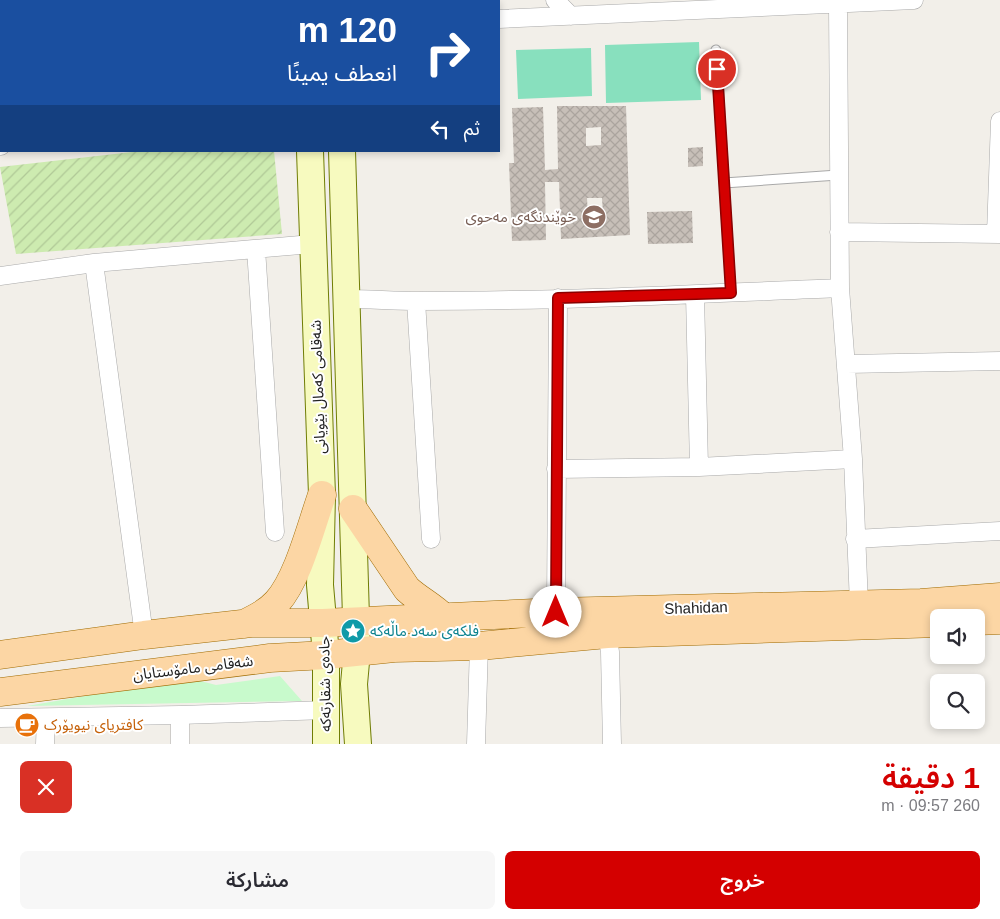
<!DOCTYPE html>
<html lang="ar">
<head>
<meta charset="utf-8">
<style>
	body { margin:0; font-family:Helvetica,"Noto Sans Arabic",sans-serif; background:#f7f7f7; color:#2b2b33; direction:rtl; height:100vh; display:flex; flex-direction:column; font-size:19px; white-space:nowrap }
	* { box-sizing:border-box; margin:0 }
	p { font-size:16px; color:#7c7c81 }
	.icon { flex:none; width:28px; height:28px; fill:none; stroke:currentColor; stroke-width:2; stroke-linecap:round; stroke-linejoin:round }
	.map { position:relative; height:744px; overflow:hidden; direction:ltr }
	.panel { display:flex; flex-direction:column; background:#fff; flex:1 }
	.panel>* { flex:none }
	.banner { position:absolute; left:0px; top:0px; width:500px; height:152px; box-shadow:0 2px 8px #0003; direction:rtl; background:#1a4fa0; color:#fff; overflow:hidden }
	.tools { position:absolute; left:930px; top:609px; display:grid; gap:10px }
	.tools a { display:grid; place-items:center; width:55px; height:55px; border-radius:8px; background:#fff; box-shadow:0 2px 8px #0003; font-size:25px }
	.pin { position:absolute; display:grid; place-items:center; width:42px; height:42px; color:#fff; margin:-21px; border:2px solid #fff; border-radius:50%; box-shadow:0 1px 5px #0007 }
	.me { position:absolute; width:55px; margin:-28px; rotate:0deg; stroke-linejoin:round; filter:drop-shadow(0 0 4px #0008) }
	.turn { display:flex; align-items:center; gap:18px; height:105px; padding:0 20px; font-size:22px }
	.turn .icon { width:65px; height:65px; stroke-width:2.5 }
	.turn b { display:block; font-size:35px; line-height:42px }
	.then { display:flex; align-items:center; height:48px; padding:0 20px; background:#0003; gap:10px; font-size:19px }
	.round { display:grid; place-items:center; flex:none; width:52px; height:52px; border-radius:8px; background:#f7f7f7 }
	.headline { display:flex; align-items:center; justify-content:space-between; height:85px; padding:0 20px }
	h1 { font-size:30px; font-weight:600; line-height:38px; color:#d40000 }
	.button { display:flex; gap:10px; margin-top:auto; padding:10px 20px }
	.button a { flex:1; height:58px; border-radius:8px; background:#d40000; color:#fff; font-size:20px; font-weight:600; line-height:58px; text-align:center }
	.button a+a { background:#f7f7f7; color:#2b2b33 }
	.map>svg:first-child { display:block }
	.park { fill:#c8facc }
	.garden { fill:url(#garden-furrows) }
	.pitch { fill:#88e0be }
	.building { fill:url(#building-cross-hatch); fill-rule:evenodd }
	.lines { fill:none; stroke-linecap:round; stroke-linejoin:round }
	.lane-casing { stroke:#a9a9a9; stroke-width:11 }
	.street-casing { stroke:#a9a9a9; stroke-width:19 }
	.secondary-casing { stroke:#707d05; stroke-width:28 }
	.primary-casing { stroke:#a06b00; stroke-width:29 }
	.lane { stroke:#fff; stroke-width:9 }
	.street { stroke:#fff; stroke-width:18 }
	.secondary { stroke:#f7fabf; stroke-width:26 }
	.primary { stroke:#fcd6a4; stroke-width:28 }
	.route-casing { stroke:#8a0000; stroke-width:12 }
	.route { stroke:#d40000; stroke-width:9 }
	.labels { text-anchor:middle; stroke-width:4; stroke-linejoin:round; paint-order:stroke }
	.education-label { font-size:15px; fill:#785e54; stroke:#fff; text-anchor:end }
	.street-label { font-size:15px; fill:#222; stroke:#fff }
	.culture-label { font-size:15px; fill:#0d838f; stroke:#fff; text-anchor:start }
	.food-label { font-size:15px; fill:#c56008; stroke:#fff; text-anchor:start }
</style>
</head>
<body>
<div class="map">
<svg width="1000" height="744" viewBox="0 0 1000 744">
	<defs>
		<pattern id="garden-furrows" width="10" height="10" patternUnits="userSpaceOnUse" patternTransform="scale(1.25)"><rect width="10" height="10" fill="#cdebb0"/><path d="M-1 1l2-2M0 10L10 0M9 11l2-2" fill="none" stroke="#b0c997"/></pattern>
		<pattern id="building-cross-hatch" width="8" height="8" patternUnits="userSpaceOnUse" patternTransform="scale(1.25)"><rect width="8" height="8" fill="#c7bfb8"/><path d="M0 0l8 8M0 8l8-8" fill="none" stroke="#aba49e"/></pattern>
	</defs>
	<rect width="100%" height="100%" fill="#f2efe9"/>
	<path class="park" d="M280,676L302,701L27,706L189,678L216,685Z"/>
	<path class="garden" d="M141,151H274L282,234L16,254L0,167Z"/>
	<path class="pitch" d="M699,42L701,100L606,103L605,45Z
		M591,48L592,96L518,99L516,50Z"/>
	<path class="building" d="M557,106H626L630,235L561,239L559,182H545L546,240L512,241L509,163H514L512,108L543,107L545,170L558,169ZM601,127V145L586,146V128ZM587,198H602L603,216H588Z
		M703,147V166L688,167V148Z
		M692,211L693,243L648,244L647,212Z"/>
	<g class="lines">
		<defs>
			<path id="lane" d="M716,50L731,293
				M724,183L838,175"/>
			<path id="street" d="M555,0L571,16
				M838,4L840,288L853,459L859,604
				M499,19L914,0
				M0,146H1
				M839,232L1000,234
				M996,234L1000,121
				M256,249L275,532
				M94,263L144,635
				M0,276L94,263L312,244
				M695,295L699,467
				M345,299C370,299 394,301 418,301C559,301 699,294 840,288
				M416,301L431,539
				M847,364L1000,361
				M556,469L699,467L853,459
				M855,539L1000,531
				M556,612L558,298
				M607,634L610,652L612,744
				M180,715V744
				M0,718L180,715L326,710
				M45,744L46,718
				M476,744L479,646"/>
			<path id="secondary" d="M305,0V1
				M339,0V1
				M310,151L322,495L320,585L326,655V744
				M342,151L357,651L354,684L358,744"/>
			<path id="primary" d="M353,509L407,589C419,600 432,606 443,617
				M976,621L1000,620
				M244,624C256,618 268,612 277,602C298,579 311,526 322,495
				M0,655L144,635L251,623H323L556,612L921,603L1000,597
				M0,692L270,658L326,655L394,648L479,646L607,634L939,623"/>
		</defs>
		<use href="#lane" class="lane-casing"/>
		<use href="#street" class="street-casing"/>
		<use href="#secondary" class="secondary-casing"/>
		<use href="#primary" class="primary-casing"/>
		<use href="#lane" class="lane"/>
		<use href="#street" class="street"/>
		<use href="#secondary" class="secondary"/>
		<use href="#primary" class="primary"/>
	</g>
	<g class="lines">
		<defs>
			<path id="route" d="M556,612L558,298L731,293L717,69"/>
		</defs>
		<use href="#route" class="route-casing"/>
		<use href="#route" class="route"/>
	</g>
	<defs>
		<symbol id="school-disc" viewBox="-11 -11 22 22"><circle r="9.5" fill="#8d6e63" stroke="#fff"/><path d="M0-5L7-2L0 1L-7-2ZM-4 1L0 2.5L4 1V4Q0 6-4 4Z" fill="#fff"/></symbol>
		<symbol id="sight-disc" viewBox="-11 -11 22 22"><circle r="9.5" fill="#0f9aa8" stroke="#fff"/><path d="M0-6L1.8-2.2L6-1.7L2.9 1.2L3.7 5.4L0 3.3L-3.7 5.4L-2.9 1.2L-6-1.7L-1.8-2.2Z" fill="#fff"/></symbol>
		<symbol id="cafe-disc" viewBox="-11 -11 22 22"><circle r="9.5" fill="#e8710a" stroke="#fff"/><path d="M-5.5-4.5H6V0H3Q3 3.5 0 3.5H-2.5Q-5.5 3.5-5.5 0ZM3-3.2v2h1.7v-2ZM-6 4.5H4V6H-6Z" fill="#fff"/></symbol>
	</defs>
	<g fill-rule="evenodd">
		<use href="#school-disc" x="580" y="203" width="28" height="28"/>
		<use href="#sight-disc" x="339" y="617" width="28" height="28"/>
		<use href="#cafe-disc" x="13" y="711" width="28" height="28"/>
	</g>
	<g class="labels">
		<g class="education-label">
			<text x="576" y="222">خوێندنگەی مەحوی</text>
		</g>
		<g class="street-label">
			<text transform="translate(318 387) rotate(-92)" y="5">شەقامی کەمال بێویانی</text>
			<text transform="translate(696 608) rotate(-2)" y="5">Shahidan</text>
			<text transform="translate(193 668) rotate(-7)" y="5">شەقامی مامۆستایان</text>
			<text transform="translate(325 684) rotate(-91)" y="5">جادەی شقارتەکە</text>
		</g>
		<g class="culture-label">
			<text x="370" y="636">فلکەی سەد ماڵەکە</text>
		</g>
		<g class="food-label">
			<text x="44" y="730">کافتریای نیویۆرک</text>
		</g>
	</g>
</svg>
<div class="tools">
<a><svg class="icon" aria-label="sound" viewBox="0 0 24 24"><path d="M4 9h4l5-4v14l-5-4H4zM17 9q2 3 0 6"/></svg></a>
<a><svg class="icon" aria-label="search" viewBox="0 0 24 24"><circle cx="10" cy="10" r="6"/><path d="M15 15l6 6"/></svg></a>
</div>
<div class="pin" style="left:717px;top:69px;background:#d93025"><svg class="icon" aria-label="arrive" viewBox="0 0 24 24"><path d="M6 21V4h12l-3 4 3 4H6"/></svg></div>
<svg class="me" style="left:556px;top:612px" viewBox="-20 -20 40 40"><circle r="19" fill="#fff"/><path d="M0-13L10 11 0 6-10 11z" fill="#d40000"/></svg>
<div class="banner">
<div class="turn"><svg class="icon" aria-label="right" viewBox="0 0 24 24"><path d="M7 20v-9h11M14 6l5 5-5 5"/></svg><div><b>120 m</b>انعطف يمينًا</div></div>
<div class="then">ثم<svg class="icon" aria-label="left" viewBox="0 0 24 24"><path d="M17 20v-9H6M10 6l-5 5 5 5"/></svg></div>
</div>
</div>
<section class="panel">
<div class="headline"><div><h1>1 دقيقة</h1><p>260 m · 09:57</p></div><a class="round" style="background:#d93025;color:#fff"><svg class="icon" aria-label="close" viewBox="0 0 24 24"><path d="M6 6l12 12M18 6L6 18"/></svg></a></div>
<div class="button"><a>خروج</a><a>مشاركة</a></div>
</section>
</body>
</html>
